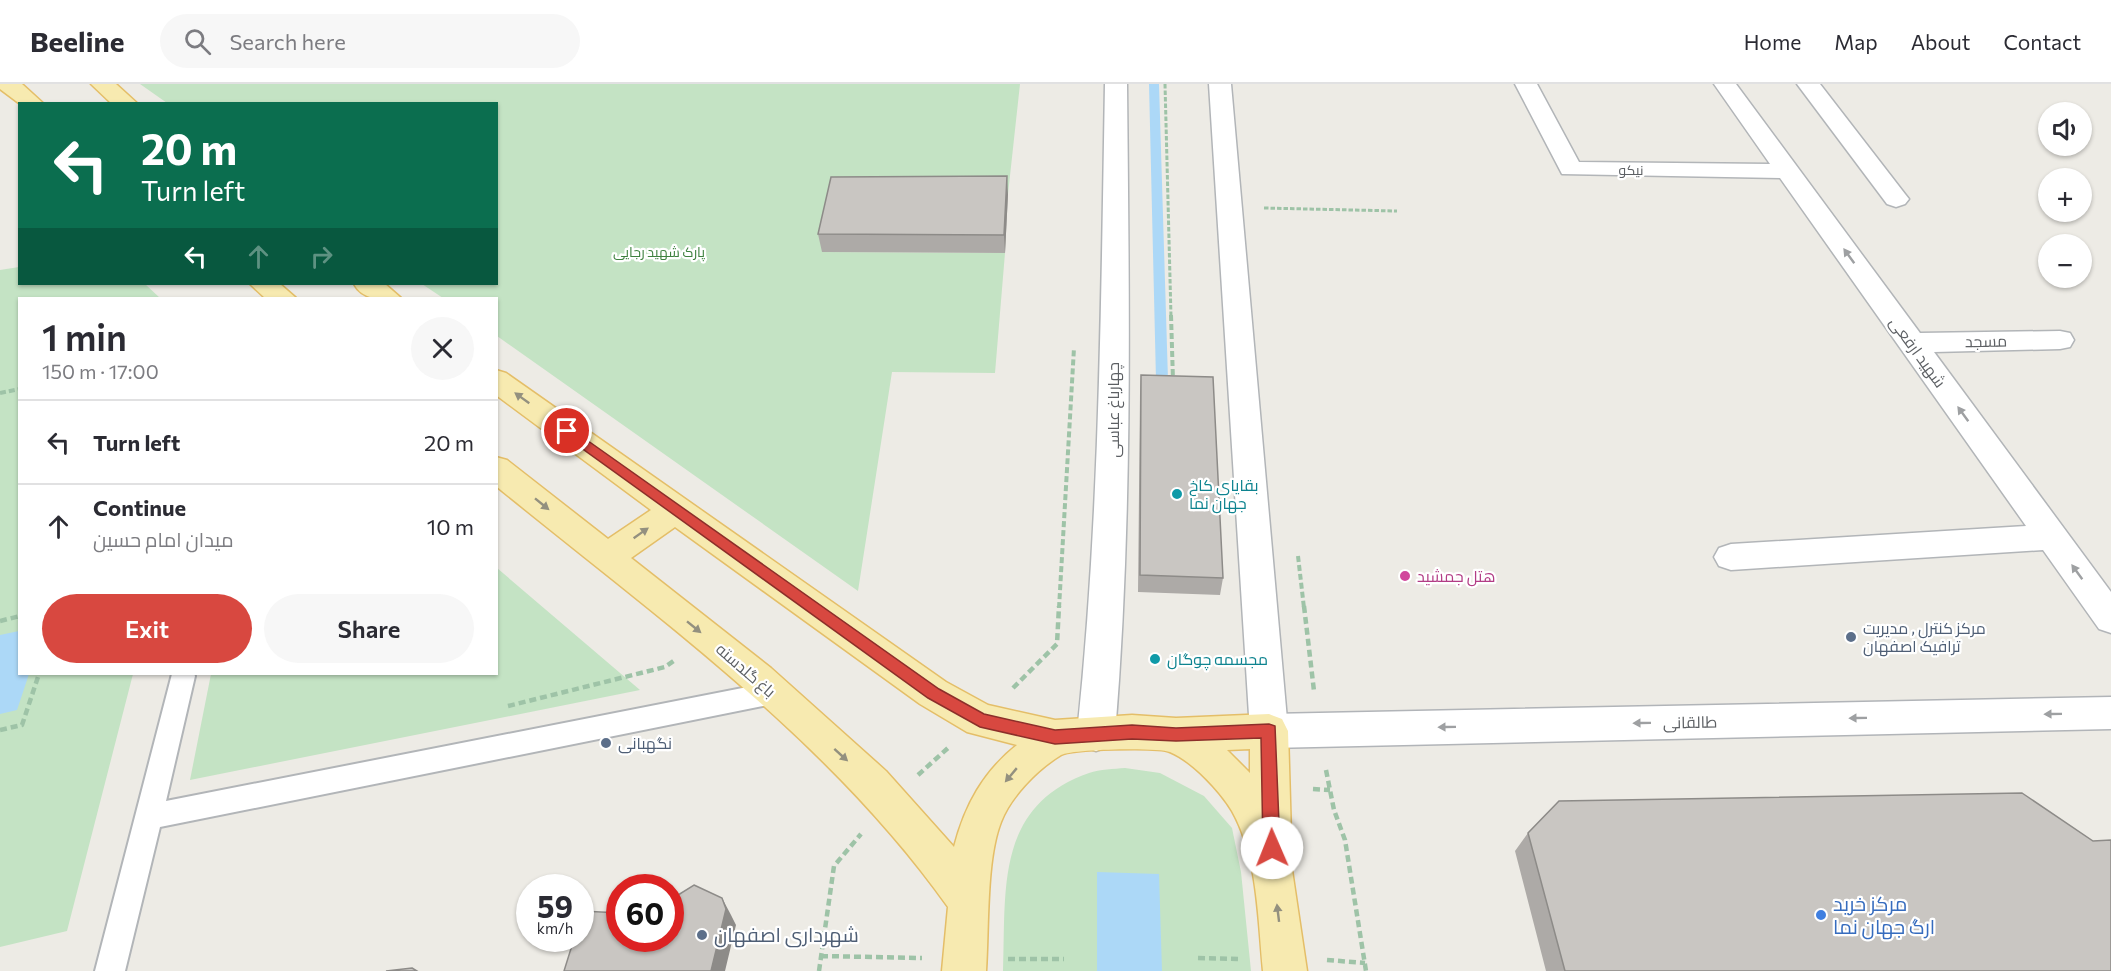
<!DOCTYPE html>
<html lang="en">
<head>
<meta charset="utf-8">
<style>
	body { margin:0; font-family:Commissioner,Cairo,sans-serif; background:#f7f7f7; color:#2b2b33; height:100vh; display:flex; flex-direction:column; font-size:22px; white-space:nowrap }
	* { box-sizing:border-box; margin:0 }
	p { font-size:20px; color:#7c7c81 }
	.icon { flex:none; width:33px; height:33px; fill:none; stroke:currentColor; stroke-width:2; stroke-linecap:round; stroke-linejoin:round }
	.map { position:relative; flex:1; overflow:hidden }
	.panel { position:absolute; left:18px; top:213px; width:480px; height:378px; display:flex; flex-direction:column; background:#fff; border-radius:0px; box-shadow:0 2px 4px #0004 }
	.panel>* { flex:none }
	.hud { position:absolute; left:18px; top:18px; width:480px; height:183px; border-radius:0px; box-shadow:0 2px 4px #0004; background:#0b6e4f; color:#fff; overflow:hidden }
	.buttons { position:absolute; left:2038px; top:18px; display:grid; gap:12px }
	.buttons a { display:grid; place-items:center; width:54px; height:54px; border-radius:50%; background:#fff; box-shadow:0 2px 4px #0004; font-size:30px }
	.speed { position:absolute; left:516px; top:790px; display:flex; gap:12px; font-size:30px; font-weight:700; text-align:center }
	.speed>* { display:grid; place-content:center; width:78px; height:78px; border-radius:50%; background:#fff; box-shadow:0 2px 4px #0004; line-height:1 }
	.speed small { font-size:15px; font-weight:400 }
	.speed .limit { border:9px solid #d22; background:#fff; color:#111 }
	.pin { position:absolute; display:grid; place-items:center; width:51px; height:51px; color:#fff; margin:-26px; border:3px solid #fff; border-radius:50%; box-shadow:0 2px 6px #0007 }
	.me { position:absolute; width:66px; margin:-33px; rotate:359deg; stroke-linejoin:round; filter:drop-shadow(0 0 4px #0008) }
	.turn { display:flex; align-items:center; gap:21px; height:126px; padding:0 24px; font-size:27px }
	.turn .icon { width:78px; height:78px; stroke-width:2.5 }
	.turn b { display:block; font-size:42px; line-height:51px }
	.lanes { display:flex; align-items:center; height:57px; padding:0 24px; background:#0003; justify-content:center; gap:30px; direction:ltr }
	.lanes .off { opacity:.35 }
	.round { display:grid; place-items:center; flex:none; width:63px; height:63px; border-radius:32px; background:#f7f7f7 }
	.head { display:flex; align-items:center; justify-content:space-between; height:102px; padding:0 24px }
	h1 { font-size:36px; font-weight:600; line-height:45px }
	.cta { display:flex; gap:12px; margin-top:auto; padding:12px 24px }
	.cta a { flex:1; height:69px; border-radius:36px; background:#d84840; color:#fff; font-size:24px; font-weight:600; line-height:69px; text-align:center }
	.cta a+a { background:#f7f7f7; color:#2b2b33 }
	ul { padding:0; list-style:none }
	li { display:flex; align-items:center; gap:18px; height:84px; padding:0 24px; border-top:2px solid #e1e1e2 }
	li div { flex:1 }
	li b { display:block; font-size:22px }
	li em { font-style:normal }
	header { display:flex; align-items:center; gap:36px; box-sizing:border-box; height:84px; padding:0 30px; background:#fff; border-bottom:2px solid #e1e1e2 }
	header strong { font-size:28px }
	nav { display:flex; gap:33px; margin-inline-start:auto; font-size:21px }
	.search { width:420px; height:54px; background:#f7f7f7; display:flex; align-items:center; gap:15px; box-sizing:border-box; padding:0 21px; border-radius:33px; color:#7c7c81; font-size:22px }
	.map>svg:first-child { display:block }
	.green { fill:#c4e3c4 }
	.water { fill:#acd8f7 }
	.lines { fill:none; stroke-linecap:round; stroke-linejoin:round }
	.stream { fill:#acd8f7; fill-rule:evenodd }
	.lane-casing { stroke:#b2b5b8; stroke-width:4 }
	.street-casing { stroke:#b2b5b8; stroke-width:3 }
	.secondary-casing { stroke:#b1b4b8; stroke-width:3 }
	.primary-casing { stroke:#e4be68; stroke-width:3 }
	.path-far2 { stroke:#9ec3a7; stroke-width:3; stroke-dasharray:4.5 2; stroke-linecap:butt }
	.path-far1 { stroke:#9ec3a7; stroke-width:4; stroke-dasharray:6 3; stroke-linecap:butt }
	.path { stroke:#9ec3a7; stroke-width:4.5; stroke-dasharray:7 4; stroke-linecap:butt }
	.lane { fill:#fff; fill-rule:evenodd }
	.street { fill:#fff; fill-rule:evenodd }
	.secondary { fill:#fff; fill-rule:evenodd }
	.primary { fill:#f7eab0; fill-rule:evenodd }
	.wall { fill:#adaaa7 }
	.shaded-wall { fill:#8d8b88 }
	.building { fill:#c9c6c2; stroke:#8d8b88; stroke-width:1.5 }
	.oneway { fill:#9ea0a2 }
	.oneway2 { fill:#93907f }
	.route { fill:#d84840; stroke:#8c2f2a; stroke-width:1.5 }
	.culture-dot { fill:#0f9aa8; stroke:#fff; stroke-width:2 }
	.hotel-dot { fill:#d1479c; stroke:#fff; stroke-width:2 }
	.service-dot { fill:#5c6f8a; stroke:#fff; stroke-width:2 }
	.shop-dot { fill:#3f7fe0; stroke:#fff; stroke-width:2 }
	.labels { text-anchor:middle; stroke-width:4.5; stroke-linejoin:round; paint-order:stroke }
	.far-street-label { font-size:14px; fill:#5d6064; stroke:#fff }
	.far-park-label { font-size:14px; fill:#3e813f; stroke:#fff }
	.street-label { font-size:16px; fill:#5d6064; stroke:#fff }
	.culture-label { font-size:16px; fill:#0d838f; stroke:#fff; text-anchor:start }
	.hotel-label { font-size:16px; fill:#b23c85; stroke:#fff; text-anchor:start }
	.service-label { font-size:16px; fill:#4e5e75; stroke:#fff; text-anchor:start }
	.near-shop-label { font-size:20px; fill:#366cbe; stroke:#fff; text-anchor:start }
	.near-service-label { font-size:20px; fill:#4e5e75; stroke:#fff; text-anchor:start }
</style>
</head>
<body>
<header>
<strong>Beeline</strong>
<div class="search"><svg class="icon" aria-label="search" viewBox="0 0 24 24"><circle cx="10" cy="10" r="6"/><path d="M15 15l6 6"/></svg>Search here</div>
<nav><a>Home</a><a>Map</a><a>About</a><a>Contact</a></nav>
</header>
<div class="map">
<svg width="2111" height="887" viewBox="0 0 2111 887">
	<rect width="100%" height="100%" fill="#edebe5"/>
	<path class="green" d="M140,0H1020L1008,110L822,168L1005,169L995,289L892,288L858,507L497,252L496,214H443L422,200H496V20L167,19Z
		M19,183L20,200H145L160,214H20V590H133L67,847L0,863V186Z
		M497,484L640,606L190,696L211,590H496Z
		M1125,684L1160,689L1204,712L1232,744L1241,788L1251,887H1003C1006,805 995,722 1089,689C1100,685 1114,685 1125,684Z"/>
	<path class="water" d="M19,547L20,590H29L17,626L0,630V551Z
		M1097,788L1159,790L1162,887H1097Z"/>
	<g class="lines">
		<path class="stream" d="M1149,0H1159L1168,296L1162,300L1156,296Z"/>
		<defs>
			<path id="lane" d="M172,590H194L195,592L166,717L773,598L782,601L786,609L782,617L773,620L160,743L125,887H95Z"/>
			<path id="street" d="M1105,0H1127C1129,217 1133,433 1115,650L1109,662L1096,667L1083,662L1077,650C1100,434 1101,217 1105,0Z
				M1209,0H1231L1288,647L1282,659L1269,664L1256,659L1250,647Z
				M1515,0H1537L1579,78L1770,80L1714,0H1736L1920,249L2060,247L2070,249L2074,256L2070,263L2060,265L1934,268L2111,508V549L2099,545L2043,466L1731,486L1719,482L1714,473L1719,464L1731,460L2026,442L1780,94L1562,90Z
				M1797,0H1820L1905,110L1909,115L1905,120L1896,123L1887,120Z"/>
			<path id="secondary" d="M2111,613V645L1269,664L1256,659L1250,647L1256,635L1269,630Z"/>
			<path id="primary" d="M0,0H22L44,20H20L0,5Z
				M91,0H116L138,20H112Z
				M250,200H280L296,214H265Z
				M354,200H385L401,214C383,216 363,217 354,200Z
				M496,286L506,289L946,598L988,621L1055,636L1132,631L1176,634L1269,630L1282,635L1288,647L1292,786L1307,887H1263C1258,836 1258,773 1232,727C1220,707 1192,677 1170,668C1158,663 1071,665 1061,671C1038,685 1011,712 1001,738C986,776 989,844 986,887H942L948,823C829,655 654,531 496,402V373L507,376L608,455L651,426L496,311ZM675,443L920,620L967,648L1017,661C983,688 965,721 954,763L886,687L771,584L631,474ZM1250,665V689L1227,666Z"/>
		</defs>
		<use href="#lane" class="lane-casing"/>
		<use href="#street" class="street-casing"/>
		<use href="#secondary" class="secondary-casing"/>
		<use href="#primary" class="primary-casing"/>
		<path class="path-far2" d="M1165,0L1171,233
			M1264,124L1397,127"/>
		<path class="path-far1" d="M1171,231L1173,296
			M0,309L20,305
			M1298,472L1304,524
			M1059,524L1074,264"/>
		<path class="path" d="M1304,522L1314,607
			M0,537L20,532
			M1013,604L1057,560L1059,522
			M508,622L665,583L675,576
			M0,646L22,641L39,590
			M1326,686L1334,726L1345,756L1366,887
			M918,691L948,664
			M1313,705L1330,706
			M821,872L922,874
			M1198,874L1239,875
			M1008,875H1064
			M1327,876L1365,879
			M819,887L834,782L861,750"/>
		<use href="#lane" class="lane"/>
		<use href="#street" class="street"/>
		<use href="#secondary" class="secondary"/>
		<use href="#primary" class="primary"/>
	</g>
	<path class="wall" d="M1008,110L1005,169L822,168L818,150Z
		M1141,291L1223,494L1220,511L1138,508L1140,309Z
		M1528,749L2093,757L2111,887H1546L1515,767Z"/>
	<path class="shaded-wall" d="M1007,92L1008,110L1005,169L1004,151Z
		M722,814L731,831L736,841L725,887H711Z"/>
	<path class="building" d="M1007,92L1004,151L818,150L831,93Z
		M1141,291L1213,293L1223,494L1140,491Z
		M2022,709L2093,757L2111,756V887H1565L1528,749L1559,717Z
		M694,801L722,814L726,825L711,887H564L574,855H580V831L582,827L620,829V855H670V816Z
		M412,884L417,887H386Z"/>
	<defs><path id="oneway-solid" d="M-6-.8H1V-3.2L6.5 0L1 3.2V.8H-6Z" transform="scale(1.5)"/></defs>
	<g class="oneway">
		<use href="#oneway-solid" transform="translate(1849 172) rotate(-126)"/>
		<use href="#oneway-solid" transform="translate(1963 330) rotate(-126)"/>
		<use href="#oneway-solid" transform="translate(2077 488) rotate(-126)"/>
		<use href="#oneway-solid" transform="translate(2053 630) rotate(179)"/>
		<use href="#oneway-solid" transform="translate(1858 634) rotate(179)"/>
		<use href="#oneway-solid" transform="translate(1642 639) rotate(179)"/>
		<use href="#oneway-solid" transform="translate(1447 643) rotate(179)"/>
	</g>
	<g class="oneway2">
		<use href="#oneway-solid" transform="translate(522 314) rotate(-144)"/>
		<use href="#oneway-solid" transform="translate(542 420) rotate(39)"/>
		<use href="#oneway-solid" transform="translate(641 449) rotate(-35)"/>
		<use href="#oneway-solid" transform="translate(694 543) rotate(39)"/>
		<use href="#oneway-solid" transform="translate(841 671) rotate(42)"/>
		<use href="#oneway-solid" transform="translate(1011 691) rotate(130)"/>
		<use href="#oneway-solid" transform="translate(1278 829) rotate(-97)"/>
	</g>
	<path class="route" d="M567,342L939,605L984,630L1055,646L1132,641L1176,644L1269,640L1275,642L1280,764L1278,770L1272,772L1266,770L1263,764L1261,654L1176,657L1132,655L1055,660L980,643L928,614L562,350V343Z"/>
	<g class="culture-dot">
		<circle cx="1177" cy="410" r="6"/>
		<circle cx="1155" cy="575" r="6"/>
	</g>
	<circle class="hotel-dot" cx="1405" cy="492" r="6"/>
	<g class="service-dot">
		<circle cx="1851" cy="553" r="6"/>
		<circle cx="606" cy="659" r="6"/>
		<circle cx="702" cy="851" r="6"/>
	</g>
	<circle class="shop-dot" cx="1821" cy="831" r="6"/>
	<g class="labels">
		<g class="far-street-label">
			<text x="1631" y="91">نیکو</text>
		</g>
		<g class="far-park-label">
			<text x="659" y="173">پارک شهید رجایی</text>
		</g>
		<g class="street-label">
			<text transform="translate(1986 257) rotate(-1)" y="6">مسجد</text>
			<text transform="translate(1918 268) rotate(54)" y="6">شهید ارفعی</text>
			<text transform="translate(1113 326) rotate(-90)" y="6">چهارباغ عباسی</text>
			<text transform="translate(746 586) rotate(41)" y="6">باغ گلدسته</text>
			<text transform="translate(1690 638) rotate(-1)" y="6">طالقانی</text>
		</g>
		<g class="culture-label">
			<text x="1189" y="407">بقایای کاخ<tspan x="1189" dy="18">جهان نما</tspan></text>
			<text x="1167" y="581">مجسمه چوگان</text>
		</g>
		<g class="hotel-label">
			<text x="1417" y="498">هتل جمشید</text>
		</g>
		<g class="service-label">
			<text x="1863" y="550">مرکز کنترل , مدیریت<tspan x="1863" dy="18">ترافیک اصفهان</tspan></text>
			<text x="618" y="665">نگهبانی</text>
		</g>
		<g class="near-shop-label">
			<text x="1833" y="827">مرکز خرید<tspan x="1833" dy="23">ارگ جهان نما</tspan></text>
		</g>
		<g class="near-service-label">
			<text x="714" y="858">شهرداری اصفهان</text>
		</g>
	</g>
</svg>
<div class="buttons">
<a><svg class="icon" aria-label="sound" viewBox="0 0 24 24"><path d="M4 9h4l5-4v14l-5-4H4zM17 9q2 3 0 6"/></svg></a>
<a>+</a>
<a>−</a>
</div>
<div class="speed"><div>59<small>km/h</small></div><div class="limit">60</div></div>
<div class="pin" style="left:567px;top:347px;background:#d93025"><svg class="icon" aria-label="arrive" viewBox="0 0 24 24"><path d="M6 21V4h12l-3 4 3 4H6"/></svg></div>
<svg class="me" style="left:1272px;top:764px" viewBox="-20 -20 40 40"><circle r="19" fill="#fff"/><path d="M0-13L10 11 0 6-10 11z" fill="#d84840"/></svg>
<div class="hud">
<div class="turn"><svg class="icon" aria-label="left" viewBox="0 0 24 24"><path d="M17 20v-9H6M10 6l-5 5 5 5"/></svg><div><b>20 m</b>Turn left</div></div>
<div class="lanes"><svg class="icon" aria-label="left" viewBox="0 0 24 24"><path d="M17 20v-9H6M10 6l-5 5 5 5"/></svg><svg class="icon off" aria-label="ahead" viewBox="0 0 24 24"><path d="M12 20V5M6 11l6-6 6 6"/></svg><svg class="icon off" aria-label="right" viewBox="0 0 24 24"><path d="M7 20v-9h11M14 6l5 5-5 5"/></svg></div>
</div>
<section class="panel">
<div class="head"><div><h1>1 min</h1><p>150 m · 17:00</p></div><a class="round"><svg class="icon" aria-label="close" viewBox="0 0 24 24"><path d="M6 6l12 12M18 6L6 18"/></svg></a></div>
<ul>
<li><svg class="icon" aria-label="left" viewBox="0 0 24 24"><path d="M17 20v-9H6M10 6l-5 5 5 5"/></svg><div><b>Turn left</b></div><em>20 m</em></li>
<li><svg class="icon" aria-label="ahead" viewBox="0 0 24 24"><path d="M12 20V5M6 11l6-6 6 6"/></svg><div><b>Continue</b><p>میدان امام حسین</p></div><em>10 m</em></li>
</ul>
<div class="cta"><a>Exit</a><a>Share</a></div>
</section>
</div>
</body>
</html>
